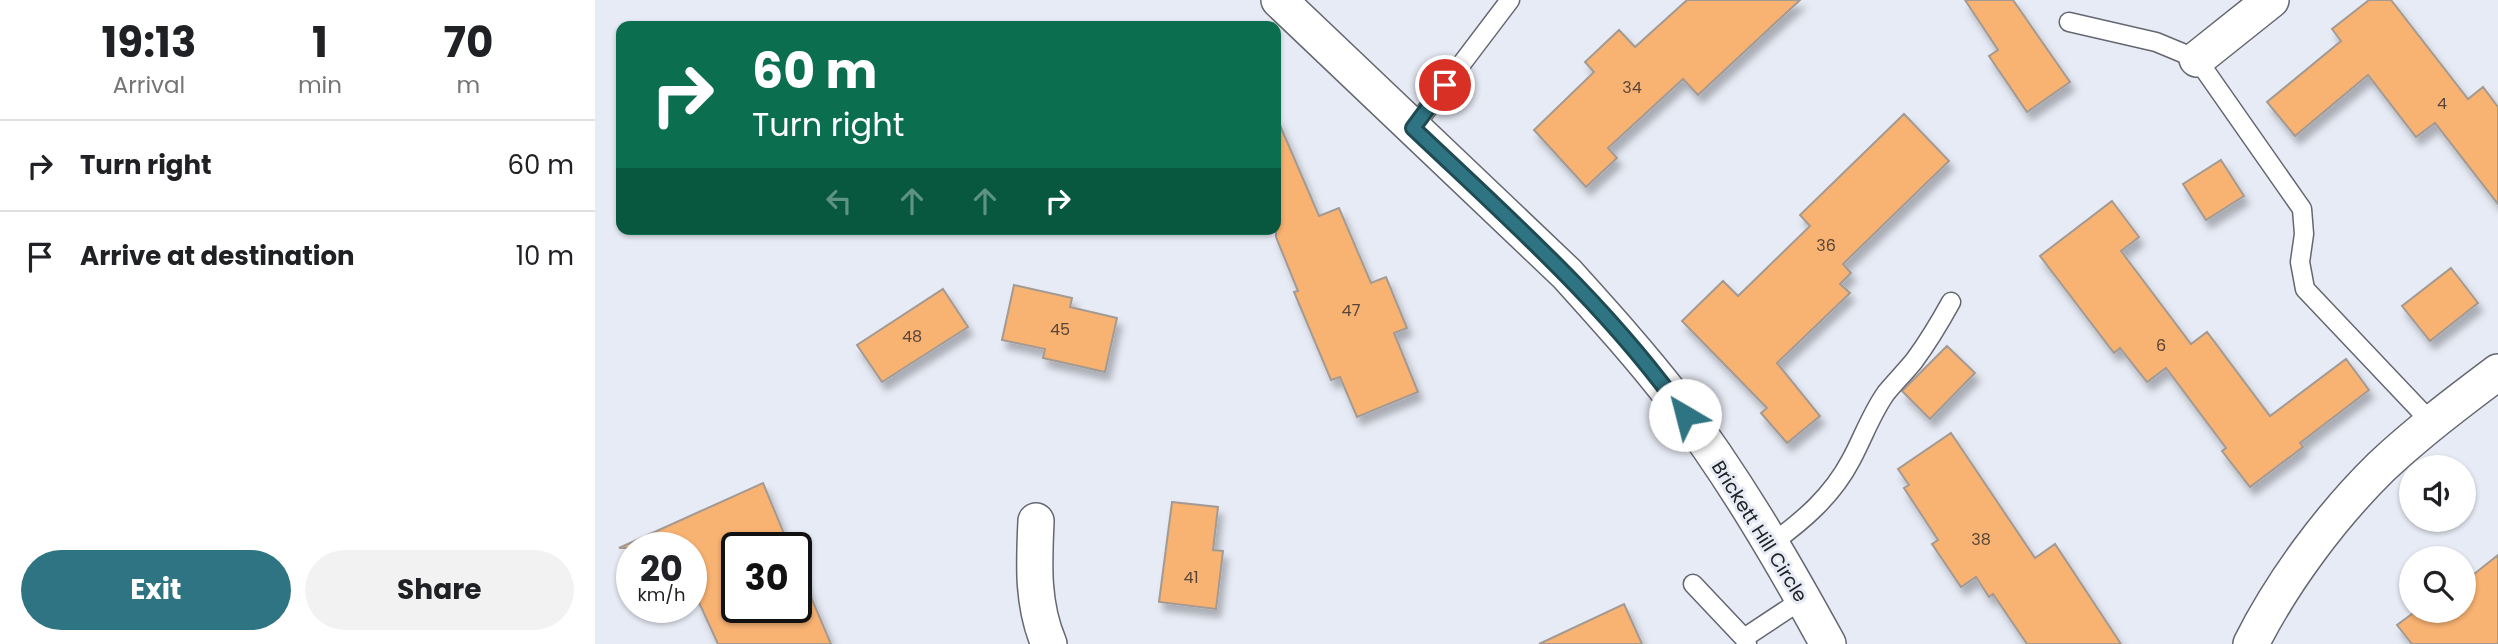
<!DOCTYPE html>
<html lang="en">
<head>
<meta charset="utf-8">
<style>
	body { margin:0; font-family:Poppins,sans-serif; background:#f2f2f2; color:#202124; height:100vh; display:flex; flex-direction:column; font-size:26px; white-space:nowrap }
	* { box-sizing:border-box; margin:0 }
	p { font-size:23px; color:#757577 }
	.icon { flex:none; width:38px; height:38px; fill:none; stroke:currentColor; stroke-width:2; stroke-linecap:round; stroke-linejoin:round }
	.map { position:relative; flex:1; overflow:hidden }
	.side { display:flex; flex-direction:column; background:#fff; width:595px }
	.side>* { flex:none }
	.guide { position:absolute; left:21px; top:21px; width:665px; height:214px; border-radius:14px; box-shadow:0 2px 5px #0004; background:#0b6e4f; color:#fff; overflow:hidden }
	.tools { position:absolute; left:1804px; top:455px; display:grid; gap:14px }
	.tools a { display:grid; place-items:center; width:77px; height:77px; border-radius:50%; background:#fff; box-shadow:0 2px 5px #0004; font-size:35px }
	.speed { position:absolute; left:21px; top:532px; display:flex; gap:14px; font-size:35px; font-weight:700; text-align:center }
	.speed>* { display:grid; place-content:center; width:91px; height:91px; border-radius:50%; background:#fff; box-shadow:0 2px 5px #0004; line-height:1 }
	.speed small { font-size:18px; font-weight:400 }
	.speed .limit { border:4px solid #111; border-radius:10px; background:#fff; color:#111 }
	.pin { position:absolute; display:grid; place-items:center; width:60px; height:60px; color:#fff; margin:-30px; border:4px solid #fff; border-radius:50%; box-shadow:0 2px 7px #0007 }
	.me { position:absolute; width:77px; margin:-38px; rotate:323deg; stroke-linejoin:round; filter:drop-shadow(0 0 5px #0008) }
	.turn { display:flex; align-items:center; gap:24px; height:147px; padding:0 21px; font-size:32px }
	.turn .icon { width:91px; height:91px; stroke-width:2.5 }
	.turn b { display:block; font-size:49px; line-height:60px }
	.lanes { display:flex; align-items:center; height:66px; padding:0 21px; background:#0003; justify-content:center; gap:35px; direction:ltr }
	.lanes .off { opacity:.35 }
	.eta { display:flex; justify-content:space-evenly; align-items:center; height:119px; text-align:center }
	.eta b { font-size:42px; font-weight:700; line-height:49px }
	.cta { display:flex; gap:14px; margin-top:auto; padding:14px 21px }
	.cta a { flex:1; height:80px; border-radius:42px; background:#2f7482; color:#fff; font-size:28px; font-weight:700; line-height:80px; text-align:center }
	.cta a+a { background:#f2f2f2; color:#202124 }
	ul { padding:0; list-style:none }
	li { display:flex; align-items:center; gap:21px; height:91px; padding:0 21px; border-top:2px solid #e0e0e0 }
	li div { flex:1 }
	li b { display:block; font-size:26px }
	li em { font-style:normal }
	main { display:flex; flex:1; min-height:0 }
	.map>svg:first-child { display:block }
	.building { fill:#f8b272; stroke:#a39a93; stroke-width:2; filter:url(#shadow) }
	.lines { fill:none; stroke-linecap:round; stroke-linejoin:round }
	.lane-casing { stroke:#646770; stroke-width:21 }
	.street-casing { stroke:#646770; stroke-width:38 }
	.lane { stroke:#fff; stroke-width:18 }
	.street { stroke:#fff; stroke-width:35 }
	.route-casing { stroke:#1f4b54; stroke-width:18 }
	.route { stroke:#2f7482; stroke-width:12 }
	.labels { text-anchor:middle; stroke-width:6; stroke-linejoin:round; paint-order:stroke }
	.number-label { font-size:16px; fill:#574639 }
	.street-label { font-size:19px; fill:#212226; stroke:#e7ebf5 }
</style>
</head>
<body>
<main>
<section class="side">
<div class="eta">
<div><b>19:13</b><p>Arrival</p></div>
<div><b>1</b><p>min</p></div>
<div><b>70</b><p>m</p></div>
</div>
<ul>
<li><svg class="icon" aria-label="right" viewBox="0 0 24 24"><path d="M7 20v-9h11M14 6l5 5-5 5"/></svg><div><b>Turn right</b></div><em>60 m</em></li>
<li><svg class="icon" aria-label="arrive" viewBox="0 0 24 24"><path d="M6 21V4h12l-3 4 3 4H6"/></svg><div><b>Arrive at destination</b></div><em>10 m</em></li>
</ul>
<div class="cta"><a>Exit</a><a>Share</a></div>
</section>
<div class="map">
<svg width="1903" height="644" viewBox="0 0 1903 644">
	<defs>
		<filter id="shadow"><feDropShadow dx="4.5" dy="8" stdDeviation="3.5" flood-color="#0004"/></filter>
	</defs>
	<rect width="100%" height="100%" fill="#e7ebf5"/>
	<path class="building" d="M1092,0H1205L1103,95L1088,79L1013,148L1022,158L991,187L939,130L999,72L990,62L1024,30L1040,47Z
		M1370,0H1418L1475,82L1432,112L1394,56L1403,50Z
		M1774,0H1796L1873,99L1888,87L1903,107V204L1840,123L1821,137L1773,75L1700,136L1672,102L1746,41L1737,29Z
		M1309,114L1354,161L1248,264L1256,273L1245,284L1255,293L1182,363L1225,416L1192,443L1166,413L1172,408L1087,321L1128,281L1143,296L1215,226L1205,215Z
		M681,116L724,216L744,208L776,283L791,277L812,328L799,333L823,392L762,417L745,377L736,380L699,292L703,291L681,237Z
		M1626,160L1649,196L1611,220L1588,184Z
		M1517,201L1544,237L1526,251L1596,344L1612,332L1675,416L1751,359L1774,390L1705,443L1708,447L1655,487L1627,451L1631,448L1571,368L1552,382L1525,348L1519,353L1445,256Z
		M1856,268L1883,303L1835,341L1807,306Z
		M419,285L477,298L475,307L522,318L510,372L448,358L450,349L407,340Z
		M348,289L373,327L287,382L262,345Z
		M1352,346L1380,373L1335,419L1307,391Z
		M1356,433L1440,558L1460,544L1526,644H1432L1398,594L1394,597L1381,577L1366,587L1337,544L1343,540L1309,488L1314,485L1303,469Z
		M168,483L195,548H142V607H201V562L236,644H123L96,585V548H24Z
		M577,502L623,507L618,550L628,551L621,609L564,602Z
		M1903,555V644H1817L1802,625L1821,611H1869V582Z
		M1029,604L1047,644H944Z"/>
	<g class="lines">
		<defs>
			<path id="lane" d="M1474,22L1561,42L1602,59L1707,209L1709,234L1705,262L1710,289L1837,423
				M818,128L915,0
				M1176,544C1209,520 1237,496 1256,460C1268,438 1276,414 1291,393C1300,382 1310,372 1319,361C1333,342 1345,322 1356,302
				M1098,584L1149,638
				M1152,644L1149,638L1208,599"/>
			<path id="street" d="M684,0L972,274C1009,315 1046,356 1080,400C1138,476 1187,560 1233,644
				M1602,59L1676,0
				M441,521C439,564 437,605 454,644
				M1656,644C1687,582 1736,516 1786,467C1822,433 1863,402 1903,372"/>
		</defs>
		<use href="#lane" class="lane-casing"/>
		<use href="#street" class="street-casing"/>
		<use href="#lane" class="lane"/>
		<use href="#street" class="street"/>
	</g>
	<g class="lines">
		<defs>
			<path id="route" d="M850,85L818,128C914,219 1014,307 1090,415"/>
		</defs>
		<use href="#route" class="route-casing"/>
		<use href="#route" class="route"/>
	</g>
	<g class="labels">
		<g class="number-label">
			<text x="1037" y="93">34</text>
			<text x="1847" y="109">4</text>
			<text x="1231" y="251">36</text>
			<text x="756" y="316">47</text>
			<text x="465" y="335">45</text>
			<text x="317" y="342">48</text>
			<text x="1566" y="351">6</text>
			<text x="1386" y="545">38</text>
			<text x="596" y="583">41</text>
		</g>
		<g class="street-label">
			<text transform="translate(1165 531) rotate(58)" y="7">Brickett Hill Circle</text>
		</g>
	</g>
</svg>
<div class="tools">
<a><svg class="icon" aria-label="sound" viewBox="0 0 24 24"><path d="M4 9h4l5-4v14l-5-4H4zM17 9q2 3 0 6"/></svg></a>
<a><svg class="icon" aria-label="search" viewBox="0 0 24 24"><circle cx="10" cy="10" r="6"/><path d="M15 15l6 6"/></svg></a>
</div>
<div class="speed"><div>20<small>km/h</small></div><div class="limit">30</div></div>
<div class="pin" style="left:850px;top:85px;background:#d93025"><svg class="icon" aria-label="arrive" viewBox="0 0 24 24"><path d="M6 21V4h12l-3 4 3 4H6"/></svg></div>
<svg class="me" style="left:1090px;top:415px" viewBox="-20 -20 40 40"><circle r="19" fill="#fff"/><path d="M0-13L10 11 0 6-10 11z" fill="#2f7482"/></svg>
<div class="guide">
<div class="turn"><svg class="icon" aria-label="right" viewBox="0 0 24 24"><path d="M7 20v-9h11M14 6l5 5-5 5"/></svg><div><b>60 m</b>Turn right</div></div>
<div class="lanes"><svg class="icon off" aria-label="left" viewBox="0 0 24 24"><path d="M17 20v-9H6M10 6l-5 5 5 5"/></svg><svg class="icon off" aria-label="ahead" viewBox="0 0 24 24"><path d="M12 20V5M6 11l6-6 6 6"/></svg><svg class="icon off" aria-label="ahead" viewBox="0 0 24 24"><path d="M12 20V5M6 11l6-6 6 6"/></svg><svg class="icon" aria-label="right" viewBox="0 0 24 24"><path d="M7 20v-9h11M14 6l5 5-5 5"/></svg></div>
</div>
</div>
</main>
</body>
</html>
